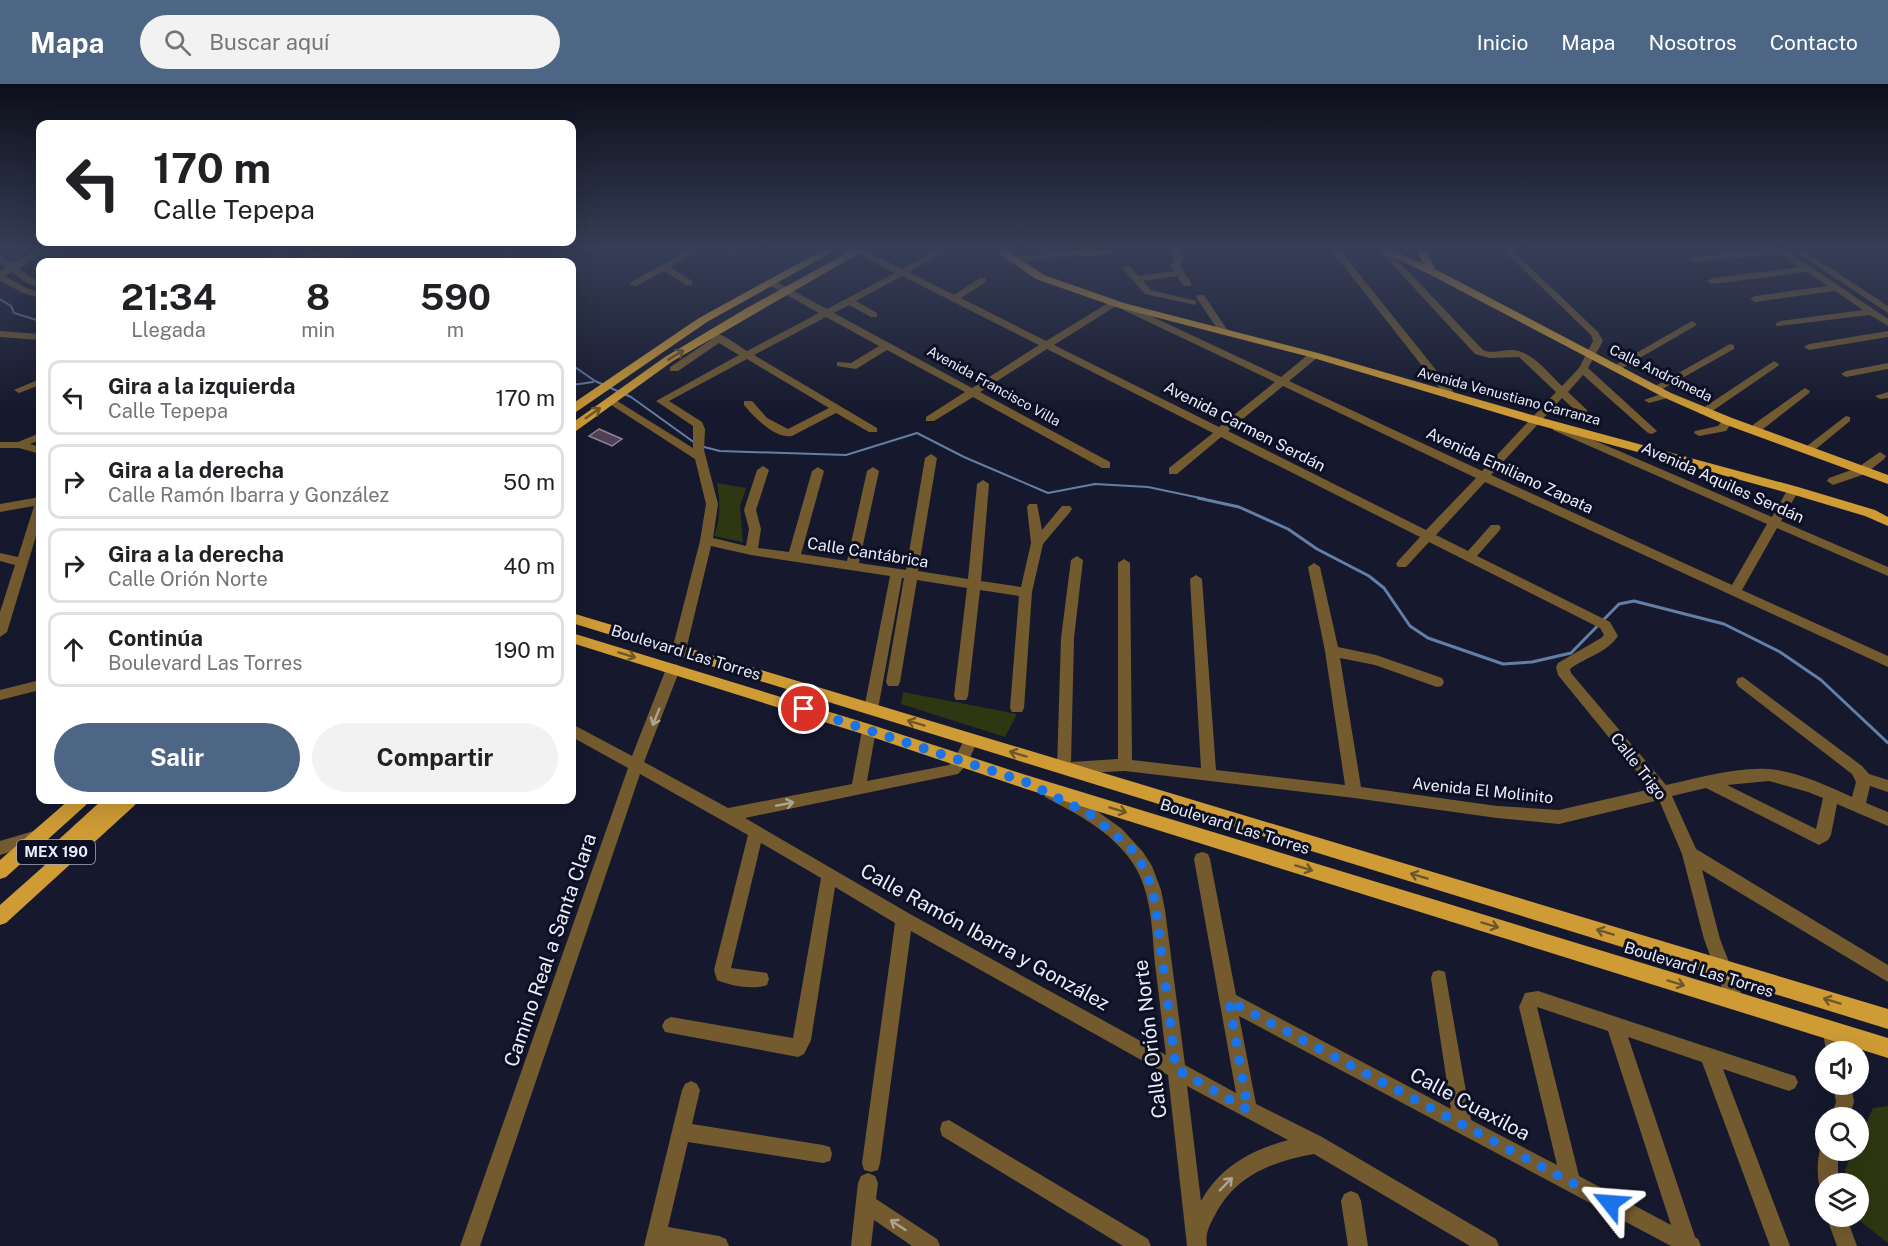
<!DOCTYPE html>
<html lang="es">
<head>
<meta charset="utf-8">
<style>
	body { margin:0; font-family:"Public Sans",sans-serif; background:#f2f2f2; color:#202124; height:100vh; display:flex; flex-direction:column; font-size:22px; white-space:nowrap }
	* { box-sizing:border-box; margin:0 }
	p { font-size:20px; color:#757577 }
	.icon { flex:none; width:33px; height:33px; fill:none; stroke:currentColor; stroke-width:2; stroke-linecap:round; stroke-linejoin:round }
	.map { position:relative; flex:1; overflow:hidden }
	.details { position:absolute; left:36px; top:174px; width:540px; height:546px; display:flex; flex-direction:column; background:#fff; border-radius:12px; box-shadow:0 6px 24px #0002 }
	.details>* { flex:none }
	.guide { position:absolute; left:36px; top:36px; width:540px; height:126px; border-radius:12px; box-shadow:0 6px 24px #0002; background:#fff; color:#202124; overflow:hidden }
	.controls { position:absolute; left:1815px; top:957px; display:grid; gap:12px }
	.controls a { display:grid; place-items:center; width:54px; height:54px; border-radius:50%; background:#fff; box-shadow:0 6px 24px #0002; font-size:30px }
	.pin { position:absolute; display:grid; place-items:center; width:51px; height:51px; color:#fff; margin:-26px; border:3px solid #fff; border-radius:50%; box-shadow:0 2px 6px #0007 }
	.me { position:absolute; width:66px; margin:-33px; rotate:298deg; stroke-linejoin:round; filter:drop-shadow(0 0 4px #0008) }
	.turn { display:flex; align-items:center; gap:21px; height:126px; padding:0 18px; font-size:27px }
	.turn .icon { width:78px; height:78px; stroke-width:2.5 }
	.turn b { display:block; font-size:42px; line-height:51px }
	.eta { display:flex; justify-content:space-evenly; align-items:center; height:102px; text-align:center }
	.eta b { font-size:36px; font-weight:700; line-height:42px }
	.cta { display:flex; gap:12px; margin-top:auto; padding:12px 18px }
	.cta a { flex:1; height:69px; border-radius:36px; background:#4e6685; color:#fff; font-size:24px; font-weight:700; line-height:69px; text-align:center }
	.cta a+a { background:#f2f2f2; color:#202124 }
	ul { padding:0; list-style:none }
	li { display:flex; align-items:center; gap:18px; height:75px; margin:0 12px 9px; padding:0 6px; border:3px solid #e0e0e0; border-radius:12px }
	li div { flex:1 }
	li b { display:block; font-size:22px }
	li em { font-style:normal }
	header { display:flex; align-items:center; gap:36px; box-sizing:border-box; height:84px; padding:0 30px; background:#4e6685; color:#fff }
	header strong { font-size:28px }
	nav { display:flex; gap:33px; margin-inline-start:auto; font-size:21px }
	.search { width:420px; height:54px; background:#f2f2f2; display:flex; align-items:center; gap:15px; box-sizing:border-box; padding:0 21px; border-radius:33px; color:#757577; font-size:22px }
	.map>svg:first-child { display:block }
	.green { fill:#2e3711 }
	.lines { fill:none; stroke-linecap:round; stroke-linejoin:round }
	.stream-far1 { stroke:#647fa6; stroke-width:2 }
	.stream { stroke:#647fa6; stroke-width:3 }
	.building { fill:#4e4055; stroke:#908199; stroke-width:1.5 }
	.minor { fill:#735b2f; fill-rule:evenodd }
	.major { fill:#ce9b35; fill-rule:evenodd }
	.oneway { stroke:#6e562c }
	.oneway2 { stroke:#aea495 }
	.route { stroke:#1a73e8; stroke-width:10; stroke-dasharray:0 18 }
	.labels { text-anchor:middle; stroke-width:6; stroke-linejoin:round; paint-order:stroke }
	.far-street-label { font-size:14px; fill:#eaedfb; stroke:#0d1023 }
	.shield { fill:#0d1023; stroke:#a8abba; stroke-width:1.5 }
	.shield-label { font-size:15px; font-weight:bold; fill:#eaedfb }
	.street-label { font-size:16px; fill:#eaedfb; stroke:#0d1023 }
	.near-street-label { font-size:20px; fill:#eaedfb; stroke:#0d1023 }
</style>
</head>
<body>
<header>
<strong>Mapa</strong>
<div class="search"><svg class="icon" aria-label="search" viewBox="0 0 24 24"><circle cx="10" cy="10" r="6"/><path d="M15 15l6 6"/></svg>Buscar aquí</div>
<nav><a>Inicio</a><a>Mapa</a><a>Nosotros</a><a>Contacto</a></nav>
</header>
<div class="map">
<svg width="1888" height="1162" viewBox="0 0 1888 1162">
	<rect width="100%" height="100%" fill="#16192d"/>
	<path class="green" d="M717,399L746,404L740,423L743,458L714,452C721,436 720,415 717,399Z
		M903,608L1017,630L1005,653L901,620Z
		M1888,1022V1159L1855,1133L1858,1132V1100L1847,1099L1845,1085L1853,1067L1858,1066L1859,1055L1873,1024Z"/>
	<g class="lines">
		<path class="stream-far1" d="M509,166L512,178
			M0,215L11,222L14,229L40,237
			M572,281L595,297L631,313L695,359
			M572,301L593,298
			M700,362L720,367L846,371L917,349L964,373L1048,409L1095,400L1148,403L1205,415"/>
		<path class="stream" d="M1198,414L1239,423L1288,445L1317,465L1369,492L1384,504L1410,542L1428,554L1503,580L1532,578L1571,569L1619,520L1634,517L1724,540L1780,568L1821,596L1888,659"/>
	</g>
	<path class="building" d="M599,345L622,355L612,362L589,352Z"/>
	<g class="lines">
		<path class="minor" d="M35,166H45L19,185L40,199V205L25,198L12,188L4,192L29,205L40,208V214L23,209L0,197V187L6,184L0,179V172L13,180Z
			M322,166H336L300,178H282L280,176L247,178L282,170L290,176Z
			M343,166H357L324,178L319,175Z
			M688,166H699L670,183L692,197V201H686L664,187L636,202L628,200Z
			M724,166H735L740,170L736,173Z
			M855,166H864L902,185L937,166H948L909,188L954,211L980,194H986V198L961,214L1046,257L1113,216L1123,219L1281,293L1310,269H1318V273L1289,297L1482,387L1556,308L1519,273L1490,274L1475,270L1380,167L1388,166L1483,266C1492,270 1501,266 1511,266C1532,266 1548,289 1562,302L1579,284L1593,257L1591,251L1503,166H1512L1598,248L1603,257L1588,284L1657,347L1652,350L1648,349L1583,291L1568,308L1587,326V330H1579L1562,314L1491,391L1732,501L1767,440L1553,346V342H1561L1772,433L1789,403H1797L1799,406L1781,437L1888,483V492L1777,444L1742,506L1888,572V583L1485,398L1436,451L1468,467L1491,441H1499L1501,444L1499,447L1477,472L1610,538L1618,552C1607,568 1590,572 1574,582L1570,585L1571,589L1666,701C1699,694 1735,683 1768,685C1796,687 1828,702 1852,713L1856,698L1852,690L1738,602L1736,598L1738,594L1743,593L1862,682L1869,690L1888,696V708L1870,702L1866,719L1888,728V742L1837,720L1831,751L1828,756L1819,761L1706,704L1672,712L1696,765L1888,881V898L1702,786L1720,855L1744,917L1741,923L1735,925L1729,923L1704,855L1682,770L1659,716L1559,740L1497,734L1354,714L1125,687L1064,690L1059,688L1057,684L1061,554L1071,476L1077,472L1083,476L1074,554L1071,678L1118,675V479L1124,475L1130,479L1132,676L1201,684L1190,495L1196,491L1202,495L1216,686L1345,701L1325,567L1308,483L1314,479L1320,483L1338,563L1376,571L1442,594L1444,598L1442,602L1437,603L1375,581L1340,574L1361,703L1497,722L1559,726L1651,705L1558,591L1556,583L1558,579L1601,554L1604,551L1600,544L1429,458L1406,483H1398L1396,480L1398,477L1420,453L1221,353L1177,390H1169V384L1213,349L1047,265L980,308L1110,378V384H1102L973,313L934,337H926V333L965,308L887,266L856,285L837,282V278L851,279L879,262L826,233L754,271L877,344V348H869L836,329L792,352C775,355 754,333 744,321V317H752L767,334L788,345L829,324L747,275L669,317L702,338L705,345L704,366L718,420L713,454L746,462L749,445L744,426L757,386L763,382L769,386L756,426L761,445L758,464L789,468L812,387L818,383L824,387L801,470L847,477L867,387L873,383L879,387L859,479L906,486L925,374L931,370L937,374L918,487L968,495L977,400L983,396L989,400L981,497L1021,503L1031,459L1027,423L1029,420H1037L1042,446L1062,422H1070L1072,425L1070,428L1043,460L1032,508L1024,624L1022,628H1012L1010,624L1019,512L980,506L968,612L966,616H956L954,612L967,504L917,496L900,598L898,602H888L886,598L904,494H902L878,625L876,629H866L864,625L890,492L751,471L711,462L686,566L684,570H674L672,566L700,457L706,420L695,375L605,317L606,315H614L693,364V342L656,317L739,271L719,259L678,287H670V283L712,255L706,250L708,248C720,247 736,260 747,267L819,229L769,201V197H775L827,225L895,189L856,169ZM902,192L1039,261L972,304L834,229L849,221L871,233H877V229L856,217ZM1116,222L1117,223L1275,298L1219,343L1054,261ZM1283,302L1476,394L1426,446L1228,347ZM1769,697L1808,708L1823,714L1816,745L1727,701Z
			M1078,166L1082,169L1081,171L1011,179L1006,176L1011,173Z
			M1170,166H1179L1184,175L1180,182L1192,200L1190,202H1184L1177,192L1143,197L1151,206L1196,217V221L1145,210L1122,184L1130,182L1139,192L1174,187L1170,182L1174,175Z
			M1331,166H1340L1456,311V315H1448Z
			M1761,166H1786L1888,235V242L1870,231L1777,242L1775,240L1780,237L1863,226L1835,207L1755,218L1750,215L1755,212L1828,202L1807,188L1712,200L1707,197L1712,194L1800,183L1780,170L1693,178L1688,175L1693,172Z
			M1793,166H1803L1888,222V229Z
			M1198,211H1204L1228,247L1226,249H1220L1196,213Z
			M1692,237L1697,240L1695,242L1619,286H1611L1610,284Z
			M0,247L40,250V256L0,253Z
			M1888,247V253L1809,266L1804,263L1809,260Z
			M1730,260L1734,261V265L1659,307L1655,308L1650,305Z
			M1774,277L1779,280L1778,282L1708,330H1700V326Z
			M1888,279V285L1846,293L1841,290L1846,287Z
			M40,295V301L19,309L14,306Z
			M1805,304L1810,307L1809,309L1758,349H1750L1749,347L1754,340Z
			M1667,308L1671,309V313L1649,319L1644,316Z
			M1888,308V314L1880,315L1875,312Z
			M1846,332L1850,333V337L1811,369H1803V365Z
			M1728,334L1733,337L1726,347L1699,352L1694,349L1695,347L1718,342L1724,335Z
			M40,349V356L30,360L40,363V370L19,364H0V358H18Z
			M1880,368L1886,372L1884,375L1865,390L1833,401L1827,397L1829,394L1857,384Z
			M40,413V439L7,548L0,553V528L15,481L0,477V469L18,473L34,422L0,428V420Z
			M673,580L678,581L680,585L644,678L728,724L852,700L862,646L864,642H874L876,646L867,697L949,681L956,672L966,652L971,650L976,652L978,656L967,680L958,690L745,734L910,830L1166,971C1162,940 1159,910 1155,880C1152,846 1152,807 1132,778C1111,747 1077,730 1045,713L1043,709L1045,705L1050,703L1055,705L1097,727L1122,745L1143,768L1152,782L1161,806L1165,826L1185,981L1236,1009L1194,775L1196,770L1202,768L1208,770L1210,775L1236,911L1451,1025L1431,894L1433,888L1439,886L1445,888L1471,1036L1557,1081L1519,923L1525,909L1538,907L1795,992L1798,998L1795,1004L1789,1007L1723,985L1790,1162H1770L1702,978L1628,953L1695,1153L1698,1155L1701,1162H1671L1239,932L1256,1020L1322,1053L1496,1155L1499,1162H1470L1314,1070C1271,1078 1236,1091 1215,1131C1209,1142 1205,1150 1207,1162H1187L1168,991L911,847L880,1079L878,1086L871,1088L864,1086L862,1079L895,839L835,803L811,956L804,970L798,973L665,948L662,942L665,936L671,933L793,954L821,794L761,759L731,884L767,889L769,895L767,901C754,906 730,902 717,896L714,886L748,751L640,690L480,1162H460L628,684L572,653V640L632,672L666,585L668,581ZM1537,923L1608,947L1671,1141L1579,1092ZM1187,1002L1288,1056C1251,1066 1220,1083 1201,1117Z
			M40,596V606L0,616V606Z
			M37,746L42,748L45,753L42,758L0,771V757Z
			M1832,938L1838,941L1844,968H1826L1823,947L1826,941Z
			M691,997L697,1000L700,1006L692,1040L823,1061L830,1063L832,1070L830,1077L823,1079L688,1058L668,1143L719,1152L726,1155L729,1162H644L682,1006L685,1000Z
			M1833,1000H1851L1854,1018L1849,1034H1831L1836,1018Z
			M949,1036L1148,1155L1151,1162H1123L942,1052L940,1045L942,1038Z
			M1826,1058V1066H1838V1100H1826V1109L1821,1107C1816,1094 1817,1072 1822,1059Z
			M868,1089L875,1092L878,1099L876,1115L937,1155L940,1162H912L874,1136L871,1162H851L858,1099L861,1092Z
			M1351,1107L1358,1110L1361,1117L1368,1162H1348L1341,1117L1344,1110Z
			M1826,1132H1846L1857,1162H1837Z"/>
		<path class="major" d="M823,166H836L707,238L576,328H572V320L699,234Z
			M852,166H865L673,277L576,347L572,348V339L665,273L745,225Z
			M994,166H1006L1044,191L1124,219L1318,269L1539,333L1798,403L1875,426L1888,433V442L1865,432L1788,409L1531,339L1310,273L1116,223L1036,195Z
			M1067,166H1116C1105,173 1077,175 1067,166Z
			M1378,166H1392L1423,180L1417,166H1427L1435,185L1671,309L1732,334L1888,391V400L1724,340L1663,313L1427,189Z
			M572,529L1888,925V945L572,539Z
			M572,549L869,640L1026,691L1888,954V974L1026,705L869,652L572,559Z
			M69,716H88L86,721L6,793L0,795V776Z
			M102,716H137L135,721L6,839L0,841V821L45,781L40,775L43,770Z"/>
	</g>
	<defs><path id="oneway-shaft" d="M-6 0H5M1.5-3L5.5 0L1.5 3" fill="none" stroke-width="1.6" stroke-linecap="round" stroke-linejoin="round" transform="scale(1.5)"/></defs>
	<g class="oneway">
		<use href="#oneway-shaft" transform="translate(676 271) rotate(-31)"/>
		<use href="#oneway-shaft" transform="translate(593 329) rotate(-35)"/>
		<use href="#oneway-shaft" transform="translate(627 571) rotate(17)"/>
		<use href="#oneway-shaft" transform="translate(916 639) rotate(-163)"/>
		<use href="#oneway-shaft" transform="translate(1018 670) rotate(-163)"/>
		<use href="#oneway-shaft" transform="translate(1118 726) rotate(17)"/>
		<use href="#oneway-shaft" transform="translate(1304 784) rotate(17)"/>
		<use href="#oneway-shaft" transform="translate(1419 792) rotate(-163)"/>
		<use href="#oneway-shaft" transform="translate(1490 841) rotate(17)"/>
		<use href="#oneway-shaft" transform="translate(1605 848) rotate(-163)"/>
		<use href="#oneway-shaft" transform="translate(1676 899) rotate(17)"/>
		<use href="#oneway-shaft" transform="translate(1832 917) rotate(-163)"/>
	</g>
	<g class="oneway2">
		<use href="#oneway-shaft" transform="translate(656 633) rotate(112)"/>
		<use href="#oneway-shaft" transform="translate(785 720) rotate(-11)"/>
		<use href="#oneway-shaft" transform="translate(1226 1100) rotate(-46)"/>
		<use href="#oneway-shaft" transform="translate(898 1141) rotate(-147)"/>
	</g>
	<linearGradient id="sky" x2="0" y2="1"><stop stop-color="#0c0e19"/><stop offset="0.5" stop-color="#363e57"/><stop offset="1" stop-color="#363e57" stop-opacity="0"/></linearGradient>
	<rect width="1888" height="329" fill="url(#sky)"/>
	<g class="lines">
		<path class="route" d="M804,625L1026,698L1091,731L1130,763L1147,788L1155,818L1176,985L1248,1026L1229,917L1610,1119"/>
	</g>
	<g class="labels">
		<g class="far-street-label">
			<text transform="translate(1661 289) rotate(26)" y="5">Calle Andrómeda</text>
			<text transform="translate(994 302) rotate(29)" y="5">Avenida Francisco Villa</text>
			<text transform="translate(1509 312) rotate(15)" y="5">Avenida Venustiano Carranza</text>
		</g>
		<rect class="shield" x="17" y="756" width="78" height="24" rx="4.5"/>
		<g class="shield-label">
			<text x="56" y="773">MEX 190</text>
		</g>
		<g class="street-label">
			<text transform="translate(1245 342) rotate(27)" y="6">Avenida Carmen Serdán</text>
			<text transform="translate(1510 386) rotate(25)" y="6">Avenida Emiliano Zapata</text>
			<text transform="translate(1723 398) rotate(24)" y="6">Avenida Aquiles Serdán</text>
			<text transform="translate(868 468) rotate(9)" y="6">Calle Cantábrica</text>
			<text transform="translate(686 568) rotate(17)" y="6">Boulevard Las Torres</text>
			<text transform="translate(1639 682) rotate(52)" y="6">Calle Trigo</text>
			<text transform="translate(1483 706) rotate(6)" y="6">Avenida El Molinito</text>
			<text transform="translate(1235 742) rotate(17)" y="6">Boulevard Las Torres</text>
			<text transform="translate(1699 885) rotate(17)" y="6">Boulevard Las Torres</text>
		</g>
		<g class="near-street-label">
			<text transform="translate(985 853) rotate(29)" y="7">Calle Ramón Ibarra y González</text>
			<text transform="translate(550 866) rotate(-71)" y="7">Camino Real a Santa Clara</text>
			<text transform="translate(1150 955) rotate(-97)" y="7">Calle Orión Norte</text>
			<text transform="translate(1470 1020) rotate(28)" y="7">Calle Cuaxiloa</text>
		</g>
	</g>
</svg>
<div class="controls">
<a><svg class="icon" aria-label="sound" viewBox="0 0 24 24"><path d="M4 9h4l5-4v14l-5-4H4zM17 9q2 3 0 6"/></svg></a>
<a><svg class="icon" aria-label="search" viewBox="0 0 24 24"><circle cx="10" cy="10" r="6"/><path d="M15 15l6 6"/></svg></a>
<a><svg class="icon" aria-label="layers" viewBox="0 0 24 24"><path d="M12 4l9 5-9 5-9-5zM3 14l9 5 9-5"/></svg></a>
</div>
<div class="pin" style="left:804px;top:625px;background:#d93025"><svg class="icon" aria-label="arrive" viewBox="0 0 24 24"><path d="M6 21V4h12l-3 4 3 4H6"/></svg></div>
<svg class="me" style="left:1610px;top:1119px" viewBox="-20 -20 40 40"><path d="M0-17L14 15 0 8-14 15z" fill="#1a73e8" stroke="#fff" stroke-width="4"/></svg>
<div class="guide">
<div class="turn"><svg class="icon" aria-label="left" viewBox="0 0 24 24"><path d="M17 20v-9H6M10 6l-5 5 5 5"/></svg><div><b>170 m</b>Calle Tepepa</div></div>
</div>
<section class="details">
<div class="eta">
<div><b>21:34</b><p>Llegada</p></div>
<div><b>8</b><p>min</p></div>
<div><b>590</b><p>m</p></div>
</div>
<ul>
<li><svg class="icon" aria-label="left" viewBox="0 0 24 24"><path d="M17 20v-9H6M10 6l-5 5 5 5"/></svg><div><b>Gira a la izquierda</b><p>Calle Tepepa</p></div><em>170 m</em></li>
<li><svg class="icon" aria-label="right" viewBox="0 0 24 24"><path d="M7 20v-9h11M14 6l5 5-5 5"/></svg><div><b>Gira a la derecha</b><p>Calle Ramón Ibarra y González</p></div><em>50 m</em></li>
<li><svg class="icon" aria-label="right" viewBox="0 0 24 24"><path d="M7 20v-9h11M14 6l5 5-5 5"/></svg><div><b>Gira a la derecha</b><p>Calle Orión Norte</p></div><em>40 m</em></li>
<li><svg class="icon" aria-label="ahead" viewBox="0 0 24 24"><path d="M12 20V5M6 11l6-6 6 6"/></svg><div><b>Continúa</b><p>Boulevard Las Torres</p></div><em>190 m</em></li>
</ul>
<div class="cta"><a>Salir</a><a>Compartir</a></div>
</section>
</div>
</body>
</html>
